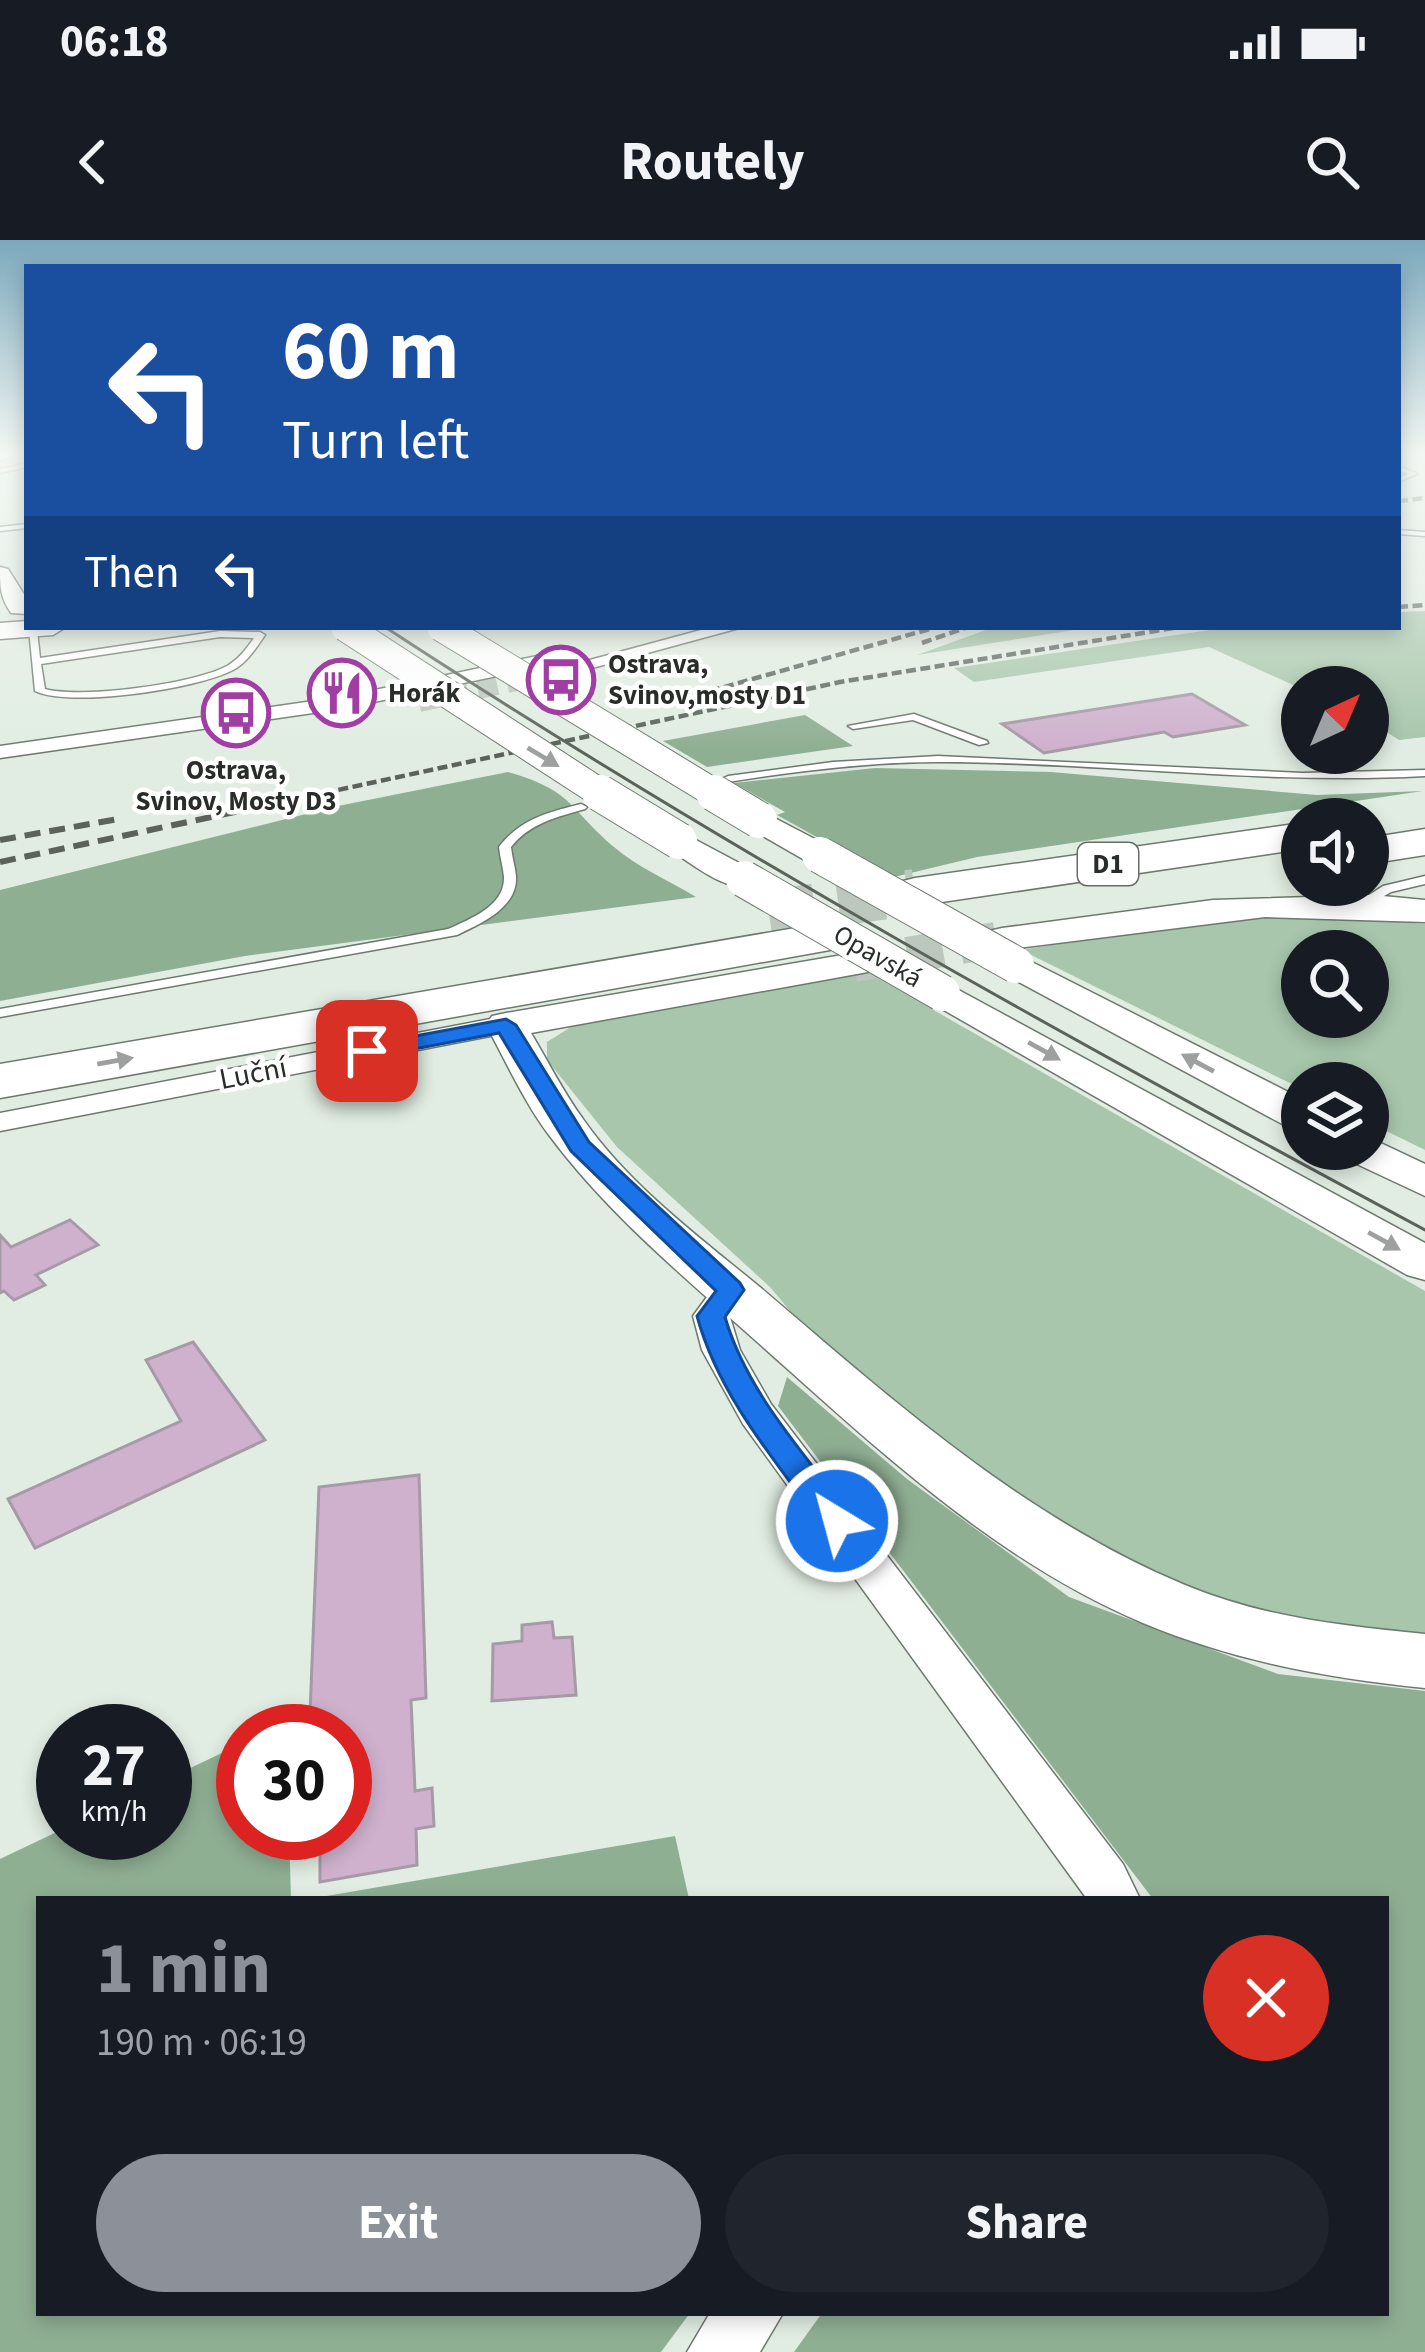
<!DOCTYPE html>
<html lang="en">
<head>
<meta charset="utf-8">
<style>
	body { margin:0; font-family:"Source Sans 3",sans-serif; background:#20242c; color:#f1f3f6; height:100vh; display:flex; flex-direction:column; font-size:45px; white-space:nowrap }
	* { box-sizing:border-box; margin:0 }
	p { font-size:39px; color:#9ea1a6 }
	.icon { flex:none; width:66px; height:66px; fill:none; stroke:currentColor; stroke-width:2; stroke-linecap:round; stroke-linejoin:round }
	.map { position:relative; flex:1; overflow:hidden }
	.sheet { position:absolute; left:36px; top:1656px; width:1353px; height:420px; display:flex; flex-direction:column; background:#171b24; border-radius:0px; box-shadow:0 6px 18px #0003 }
	.sheet>* { flex:none }
	.top-card { position:absolute; left:24px; top:24px; width:1377px; height:366px; border-radius:0px; box-shadow:0 6px 18px #0003; background:#1a4fa0; color:#fff; overflow:hidden }
	.needle { width:78px; rotate:44deg }
	.buttons { position:absolute; left:1281px; top:426px; display:grid; gap:24px }
	.buttons a { display:grid; place-items:center; width:108px; height:108px; border-radius:50%; background:#171b24; box-shadow:0 6px 18px #0003; font-size:60px }
	.speed { position:absolute; left:36px; top:1464px; display:flex; gap:24px; font-size:60px; font-weight:700; text-align:center }
	.speed>* { display:grid; place-content:center; width:156px; height:156px; border-radius:50%; background:#171b24; box-shadow:0 6px 18px #0003; line-height:1 }
	.speed small { font-size:30px; font-weight:400 }
	.speed .limit { border:18px solid #d22; background:#fff; color:#111 }
	.pin { position:absolute; display:grid; place-items:center; width:102px; height:102px; color:#fff; margin:-51px; border-radius:24px; box-shadow:0 6px 18px #0006 }
	.me { position:absolute; width:132px; margin:-66px; rotate:323deg; stroke-linejoin:round; filter:drop-shadow(0 0 9px #0008) }
	.turn { display:flex; align-items:center; gap:42px; height:252px; padding:0 60px; font-size:54px }
	.turn .icon { width:156px; height:156px; stroke-width:2.5 }
	.turn b { display:block; font-size:84px; line-height:102px }
	.then { display:flex; align-items:center; height:114px; padding:0 60px; background:#0003; gap:24px; font-size:45px }
	.round { display:grid; place-items:center; flex:none; width:126px; height:126px; border-radius:63px; background:#20242c }
	.headline { display:flex; align-items:center; justify-content:space-between; height:204px; padding:0 60px }
	h1 { font-size:72px; font-weight:700; line-height:90px; color:#8c9099 }
	.primary-button { display:flex; gap:24px; margin-top:auto; padding:24px 60px }
	.primary-button a { flex:1; height:138px; border-radius:72px; background:#8c9099; color:#fff; font-size:48px; font-weight:700; line-height:138px; text-align:center }
	.primary-button a+a { background:#20242c; color:#f1f3f6 }
	.status { display:flex; justify-content:space-between; align-items:center; height:84px; padding:0 60px; background:#171b24; direction:ltr }
	.status svg { height:33px; fill:currentColor }
	header { display:flex; justify-content:space-between; align-items:center; height:156px; padding:0 60px; background:#171b24; font-size:54px; font-weight:700 }
	.map>svg:first-child { display:block }
	.green { fill:#a7c6ab; fill-rule:evenodd }
	.forest { fill:#8faf93 }
	.building { fill:#cfb1ce; stroke:#a59aa5; stroke-width:3 }
	.lines { fill:none; stroke-linecap:round; stroke-linejoin:round }
	.street-tunnel { stroke:#bcc7bd; stroke-width:20; stroke-dasharray:20 10; stroke-linecap:butt }
	.secondary-tunnel { stroke:#bcc7bd; stroke-width:36; stroke-dasharray:36 18; stroke-linecap:butt }
	.highway-tunnel { stroke:#bcc7bd; stroke-width:46; stroke-dasharray:46 24; stroke-linecap:butt }
	.lane-casing { stroke:#6d786e; stroke-width:3 }
	.street-casing { stroke:#6d786e; stroke-width:3 }
	.secondary-casing { stroke:#6d786e; stroke-width:3 }
	.highway-casing { stroke:#6d786e; stroke-width:3 }
	.lane { fill:#fff; fill-rule:evenodd }
	.street { fill:#fff; fill-rule:evenodd }
	.secondary { fill:#fff; fill-rule:evenodd }
	.highway { fill:#fff; fill-rule:evenodd }
	.tram { stroke:#5b625c; stroke-width:3 }
	.rail-far1 { stroke:#5b625c; stroke-width:4.5; stroke-dasharray:10 4.5; stroke-linecap:butt }
	.rail { stroke:#5b625c; stroke-width:6; stroke-dasharray:16 9; stroke-linecap:butt }
	.secondary-bridge-far1-casing { stroke:#6d786e; stroke-width:30; stroke-linecap:butt }
	.secondary-bridge-casing { stroke:#6d786e; stroke-width:38; stroke-linecap:butt }
	.secondary-bridge-far1 { stroke:#fff; stroke-width:28 }
	.secondary-bridge { stroke:#fff; stroke-width:36 }
	.oneway { fill:#9ea09f }
	.route { fill:#1a73e8; stroke:#114b97; stroke-width:3 }
	.labels { text-anchor:middle; stroke-width:9; stroke-linejoin:round; paint-order:stroke }
	.far-poi-label { font-size:27px; font-weight:bold; fill:#282d29; stroke:#fff; text-anchor:start }
	.shield { fill:#fff; stroke:#686c69; stroke-width:3 }
	.shield-label { font-size:27px; font-weight:bold; fill:#282d29 }
	.far-street-label { font-size:27px; fill:#282d29; stroke:#fff }
	.street-label { font-size:30px; fill:#282d29; stroke:#fff }
</style>
</head>
<body>
<div class="status"><b>06:18</b><svg viewBox="0 0 49 12"><path d="M0 12V9h3v3zM5 12V6h3v6zM10 12V3h3v9zM15 12V0h3v12zM26 1h20v11H26zM47 4h2v5h-2z"/></svg></div>
<header><svg class="icon" aria-label="back" viewBox="0 0 24 24"><path d="M15 5l-7 7 7 7"/></svg>Routely<svg class="icon" aria-label="search" viewBox="0 0 24 24"><circle cx="10" cy="10" r="6"/><path d="M15 15l6 6"/></svg></header>
<div class="map">
<svg width="1425" height="2112" viewBox="0 0 1425 2112">
	<rect width="100%" height="100%" fill="#e1ede2"/>
	<path class="green" d="M1425,371V497L1399,500L1368,480V447L1302,449L1209,407L974,442L954,428L1230,387H1398V372Z
		M994,387H1093L917,415Z
		M1299,675L1425,684V910L1368,882V843H1302V849L1021,710L1166,687ZM1302,711H1368V777H1302Z
		M867,732L1425,1051V1394L1272,1380L1072,1301L810,1095L770,1047L617,907L547,820V802L574,785Z"/>
	<path class="forest" d="M805,475L853,506L707,527L663,501Z
		M875,528L1051,532L1317,555L1423,551L977,617L890,638L777,575L785,572L734,543Z
		M508,532C574,551 568,568 614,607C637,627 670,641 696,657L245,716L0,761V650L338,566Z
		M787,1137L907,1239L1069,1357L1278,1434L1425,1451V2112H794L822,2073H1386V1659H1153L778,1166Z
		M243,1503V1593H289L291,1659H39V2073H690L661,2112H0V1619L63,1589V1593H165V1540Z
		M675,1596L689,1659H309Z"/>
	<path class="building" d="M1192,454L1245,485L1173,497L1164,492L1044,513L1002,484Z
		M70,980L98,1005L36,1035L45,1045L14,1060L4,1051L0,1053V995L11,1007Z
		M193,1102L265,1200L35,1308L8,1259L181,1181L146,1120Z
		M419,1235L426,1458L411,1460L415,1551L432,1548L434,1586L416,1589L417,1625L320,1642V1593H345V1491H322V1472L310,1474L319,1247Z
		M552,1382L554,1398L572,1397L576,1455L492,1461L493,1404L522,1401V1385Z"/>
	<g class="lines">
		<path class="street-tunnel" d="M419,462L548,434"/>
		<path class="secondary-tunnel" d="M854,724L1002,699"/>
		<path class="highway-tunnel" d="M769,673L915,652"/>
		<defs>
			<path id="lane" d="M27,223V227L0,233V229Z
				M1398,226L1416,233L1417,234L1398,242V238L1408,234L1398,230Z
				M27,284V288L0,291V287Z
				M1398,290L1425,292V296L1398,294Z
				M29,389L37,391L40,418L220,391L260,392L265,395C256,408 247,423 233,430C197,449 69,468 35,451ZM220,397L254,398C247,408 239,419 227,426C194,444 81,459 45,449L41,424Z
				M914,474L987,501L988,503L979,505L913,480L853,489L848,486Z
				M938,516L1303,533L1425,530V536C1262,545 1101,522 938,522C868,522 797,531 728,542L722,539L728,536L833,522Z
				M581,564L587,567L585,569C557,577 530,583 511,607C512,617 515,627 516,636C518,668 480,684 457,695L0,777V769L448,689C470,679 505,666 504,637C503,627 500,617 499,607C520,579 549,572 581,564Z
				M1425,636V644L1391,652L1365,667L1355,664L1383,646Z"/>
			<path id="street" d="M712,387H743L548,440L538,434Z
				M542,415L549,417V425L341,469L0,518V506L341,457Z
				M506,776L516,779L520,785L516,791L0,891V873Z
				M731,1038L744,1042L749,1050L730,1077L740,1110L771,1164L1123,1624L1140,1659H1087L743,1184L702,1110L693,1076L718,1042Z
				M710,2073H783L760,2112H687Z"/>
			<path id="secondary" d="M0,213H20L0,221Z
				M0,327L8,329L27,359V374L11,373C0,357 0,346 0,327Z
				M27,381V387H66L53,395L0,399V383Z
				M759,570L832,608L837,615L832,622H808L747,587L743,580Z
				M679,591L756,632L762,639L756,646C726,654 692,623 667,608L662,601Z
				M1372,655L1425,660V682L1265,677L1002,710L989,707L983,699L989,691L1002,688L1213,660Z
				M854,713L868,716L873,724L868,732L531,793C548,821 563,852 583,879C629,945 699,997 761,1048C892,1160 1024,1278 1185,1345C1261,1377 1343,1386 1425,1394V1448C1327,1438 1234,1421 1143,1383C994,1320 874,1206 755,1100C683,1036 607,973 549,895C524,862 506,821 486,785L492,776L506,773Z
				M1016,714L1302,859V890L1286,886L1002,733L997,725L1002,717Z
				M942,741L1425,1003V1040L1407,1035L928,761L922,753L928,745Z
				M1368,897L1425,924V956L1346,919L1339,909H1368Z"/>
			<path id="highway" d="M1302,583V609L915,666L899,662L892,652L899,642L915,638Z
				M1425,589V615L1368,624V598Z
				M813,685L830,690L837,700L830,710L0,858V824Z"/>
		</defs>
		<use href="#lane" class="lane-casing"/>
		<use href="#street" class="street-casing"/>
		<use href="#secondary" class="secondary-casing"/>
		<use href="#highway" class="highway-casing"/>
		<use href="#lane" class="lane"/>
		<use href="#street" class="street"/>
		<use href="#secondary" class="secondary"/>
		<use href="#highway" class="highway"/>
		<path class="tram" d="M385,387C721,607 1071,800 1425,990"/>
		<path class="rail-far1" d="M1398,261L1425,258
			M1398,367L1425,365
			M922,403L968,387
			M710,451L937,387
			M310,556L840,442L1180,387"/>
		<path class="rail" d="M0,600L118,579
			M0,622L324,553"/>
		<defs>
			<path id="secondary-bridge-far1" d="M345,387L605,556
				M441,387L719,556"/>
			<path id="secondary-bridge" d="M600,553L679,601
				M714,553L759,580
				M820,615L1016,725
				M744,639L942,753"/>
		</defs>
		<use href="#secondary-bridge-far1" class="secondary-bridge-far1-casing"/>
		<use href="#secondary-bridge" class="secondary-bridge-casing"/>
		<use href="#secondary-bridge-far1" class="secondary-bridge-far1"/>
		<use href="#secondary-bridge" class="secondary-bridge"/>
	</g>
	<defs><path id="oneway-solid" d="M-6-.8H1V-3.2L6.5 0L1 3.2V.8H-6Z" transform="scale(3)"/></defs>
	<g class="oneway">
		<use href="#oneway-solid" transform="translate(543 517) rotate(31)"/>
		<use href="#oneway-solid" transform="translate(1044 811) rotate(29)"/>
		<use href="#oneway-solid" transform="translate(115 821) rotate(-10)"/>
		<use href="#oneway-solid" transform="translate(1198 823) rotate(-152)"/>
		<use href="#oneway-solid" transform="translate(1384 1001) rotate(29)"/>
	</g>
	<linearGradient id="sky" x2="0" y2="1"><stop stop-color="#7ba8bc"/><stop offset="0.42" stop-color="#f2f7f2"/><stop offset="1" stop-color="#f2f7f2" stop-opacity="0"/></linearGradient>
	<rect width="1425" height="509" fill="url(#sky)"/>
	<path class="route" d="M506,779L516,785L589,902L740,1043L744,1050L725,1077C747,1152 802,1211 849,1273L853,1281L849,1290H826C777,1223 719,1157 697,1076L716,1051L571,911L499,793L367,818L355,811L367,805Z"/>
	<defs>
		<symbol id="bus-ring" viewBox="-11 -11 22 22"><circle r="9.5" fill="#fff" stroke="#a13ea4" stroke-width="1.5"/><path d="M-5-6H5V4H4V6H2V4H-2V6H-4V4H-5ZM-3.5-4V0h7V-4ZM-3.5 1.2v1.5H-2V1.2ZM2 1.2v1.5H3.5V1.2Z" fill="#a13ea4"/></symbol>
		<symbol id="restaurant-ring" viewBox="-11 -11 22 22"><circle r="9.5" fill="#fff" stroke="#a13ea4" stroke-width="1.5"/><path d="M-5-6h1v4h1v-4h1v4h1v-4h1v5L-1.5 .5V6h-2V.5L-5-1ZM5-6V6H3V1.5H1.5Q1.5-4 5-6Z" fill="#a13ea4"/></symbol>
	</defs>
	<g fill-rule="evenodd">
		<use href="#bus-ring" x="523" y="402" width="76" height="76"/>
		<use href="#restaurant-ring" x="304" y="415" width="76" height="76"/>
		<use href="#bus-ring" x="198" y="435" width="76" height="76"/>
	</g>
	<g class="labels">
		<g class="far-poi-label">
			<text x="608" y="433">Ostrava,<tspan x="608" dy="31">Svinov,mosty D1</tspan></text>
			<text x="388" y="462">Horák</text>
			<text x="236" y="539" text-anchor="middle">Ostrava,<tspan x="236" dy="31">Svinov, Mosty D3</tspan></text>
		</g>
		<rect class="shield" x="1078" y="603" width="60" height="42" rx="9"/>
		<g class="shield-label">
			<text x="1108" y="633">D1</text>
		</g>
		<g class="far-street-label">
			<text transform="translate(878 716) rotate(30)" y="9">Opavská</text>
		</g>
		<g class="street-label">
			<text transform="translate(253 833) rotate(-11)" y="10">Luční</text>
		</g>
	</g>
</svg>
<div class="buttons">
<a><svg class="needle" viewBox="-14 -14 28 28"><path d="M0-13l5 13h-10z" fill="#e53935"/><path d="M0 13l5-13h-10z" fill="#9ea1a6"/></svg></a>
<a><svg class="icon" aria-label="sound" viewBox="0 0 24 24"><path d="M4 9h4l5-4v14l-5-4H4zM17 9q2 3 0 6"/></svg></a>
<a><svg class="icon" aria-label="search" viewBox="0 0 24 24"><circle cx="10" cy="10" r="6"/><path d="M15 15l6 6"/></svg></a>
<a><svg class="icon" aria-label="layers" viewBox="0 0 24 24"><path d="M12 4l9 5-9 5-9-5zM3 14l9 5 9-5"/></svg></a>
</div>
<div class="speed"><div>27<small>km/h</small></div><div class="limit">30</div></div>
<div class="pin" style="left:367px;top:811px;background:#d93025"><svg class="icon" aria-label="arrive" viewBox="0 0 24 24"><path d="M6 21V4h12l-3 4 3 4H6"/></svg></div>
<svg class="me" style="left:837px;top:1281px" viewBox="-20 -20 40 40"><circle r="17" fill="#1a73e8" stroke="#fff" stroke-width="3"/><path d="M0-11L8 9 0 5-8 9z" fill="#fff"/></svg>
<div class="top-card">
<div class="turn"><svg class="icon" aria-label="left" viewBox="0 0 24 24"><path d="M17 20v-9H6M10 6l-5 5 5 5"/></svg><div><b>60 m</b>Turn left</div></div>
<div class="then">Then<svg class="icon" aria-label="left" viewBox="0 0 24 24"><path d="M17 20v-9H6M10 6l-5 5 5 5"/></svg></div>
</div>
<section class="sheet">
<div class="headline"><div><h1>1 min</h1><p>190 m · 06:19</p></div><a class="round" style="background:#d93025;color:#fff"><svg class="icon" aria-label="close" viewBox="0 0 24 24"><path d="M6 6l12 12M18 6L6 18"/></svg></a></div>
<div class="primary-button"><a>Exit</a><a>Share</a></div>
</section>
</div>
</body>
</html>
